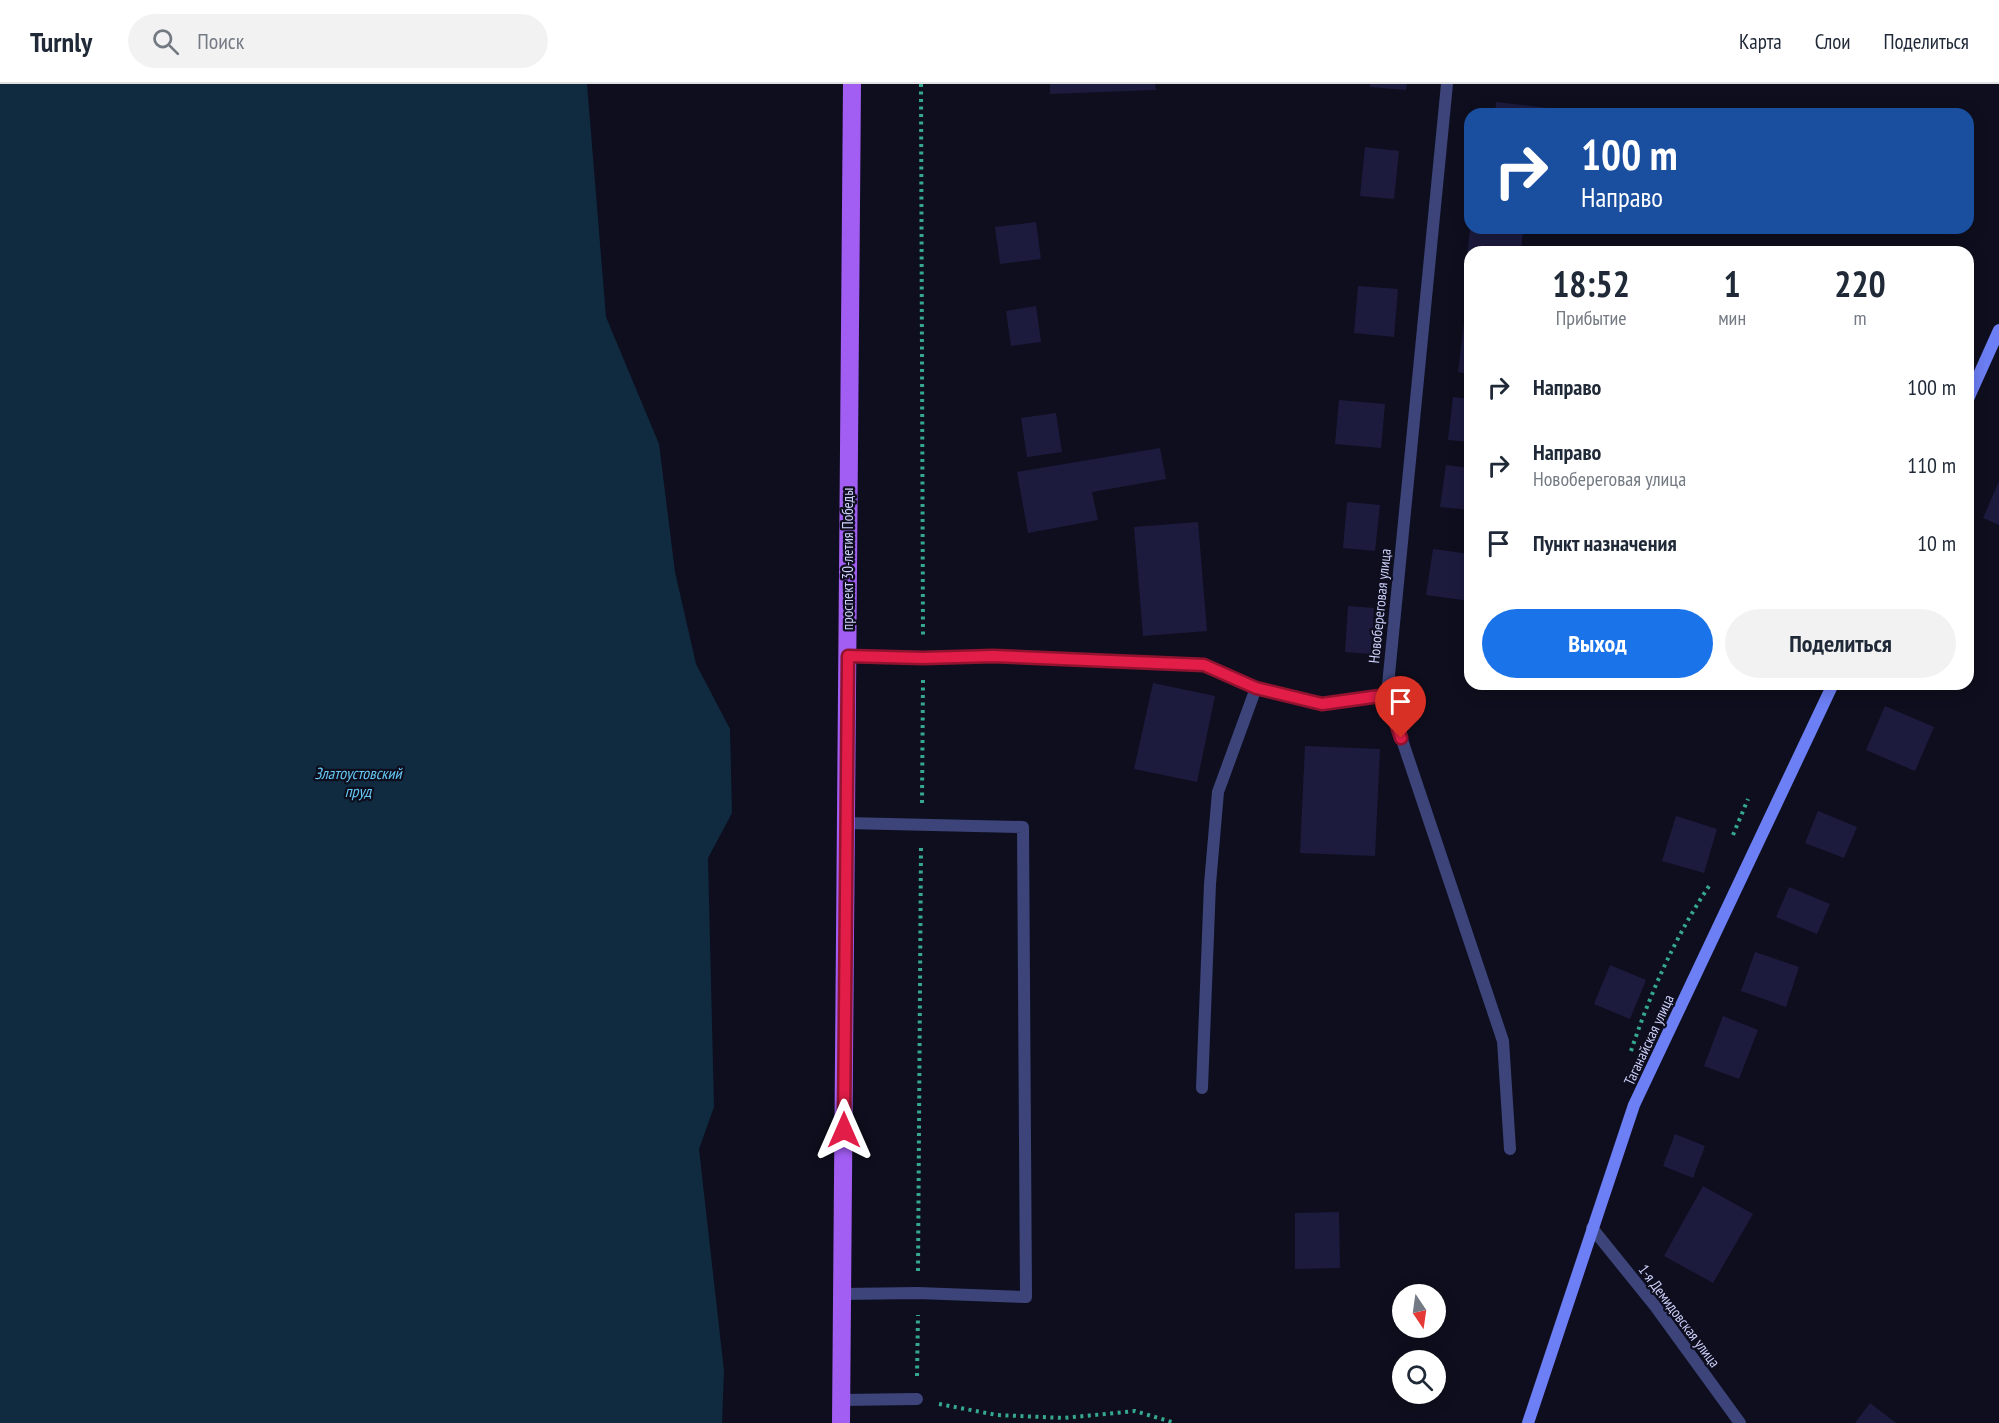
<!DOCTYPE html>
<html lang="ru">
<head>
<meta charset="utf-8">
<style>
	body { margin:0; font-family:"PT Sans Narrow",sans-serif; background:#f2f2f3; color:#1f2937; height:100vh; display:flex; flex-direction:column; font-size:22px; white-space:nowrap }
	* { box-sizing:border-box; margin:0 }
	p { font-size:20px; color:#747a83 }
	.icon { flex:none; width:33px; height:33px; fill:none; stroke:currentColor; stroke-width:2; stroke-linecap:round; stroke-linejoin:round }
	.map { position:relative; flex:1; overflow:hidden }
	.panel { position:absolute; left:1464px; top:162px; width:510px; height:444px; display:flex; flex-direction:column; background:#fff; border-radius:18px; box-shadow:0 3px 15px #0003 }
	.panel>* { flex:none }
	.hud { position:absolute; left:1464px; top:24px; width:510px; height:126px; border-radius:18px; box-shadow:0 3px 15px #0003; background:#1a4fa0; color:#fff; overflow:hidden }
	.needle { width:39px; rotate:167deg }
	.tools { position:absolute; left:1392px; top:1200px; display:grid; gap:12px }
	.tools a { display:grid; place-items:center; width:54px; height:54px; border-radius:50%; background:#fff; box-shadow:0 3px 15px #0003; font-size:30px }
	.pin { position:absolute; display:grid; place-items:center; width:51px; height:51px; color:#fff; margin:-62px -26px; border-radius:50% 50% 50% 0; rotate:-45deg; box-shadow:0 0 6px #0007 }
	.pin .icon { rotate:45deg }
	.me { position:absolute; width:66px; margin:-33px; rotate:0deg; stroke-linejoin:round; filter:drop-shadow(0 0 4px #0008) }
	.turn { display:flex; align-items:center; gap:21px; height:126px; padding:0 18px; font-size:27px }
	.turn .icon { width:78px; height:78px; stroke-width:2.5 }
	.turn b { display:block; font-size:42px; line-height:51px }
	.eta { display:flex; justify-content:space-evenly; align-items:center; height:102px; text-align:center }
	.eta b { font-size:36px; font-weight:800; line-height:42px }
	.button { display:flex; gap:12px; margin-top:auto; padding:12px 18px }
	.button a { flex:1; height:69px; border-radius:36px; background:#1a73e8; color:#fff; font-size:24px; font-weight:800; line-height:69px; text-align:center }
	.button a+a { background:#f2f2f3; color:#1f2937 }
	ul { padding:0; list-style:none }
	li { display:flex; align-items:center; gap:18px; height:78px; padding:0 18px }
	li div { flex:1 }
	li b { display:block; font-size:22px }
	li em { font-style:normal }
	header { display:flex; align-items:center; gap:36px; box-sizing:border-box; height:84px; padding:0 30px; background:#fff; border-bottom:2px solid #e0e1e3 }
	header strong { font-size:28px }
	nav { display:flex; gap:33px; margin-inline-start:auto; font-size:21px }
	.search { width:420px; height:54px; background:#f2f2f3; display:flex; align-items:center; gap:15px; box-sizing:border-box; padding:0 21px; border-radius:33px; color:#747a83; font-size:22px }
	.map>svg:first-child { display:block }
	.water { fill:#102b40 }
	.building { fill:#1c1b3e }
	.lines { fill:none; stroke-linecap:round; stroke-linejoin:round }
	.path { stroke:#36a88e; stroke-width:4; stroke-dasharray:3 4.5; stroke-linecap:butt }
	.lane { stroke:#3c447a; stroke-width:12 }
	.street { stroke:#3c447a; stroke-width:12 }
	.secondary { stroke:#6c7ff4; stroke-width:12 }
	.primary { stroke:#a25df3; stroke-width:18 }
	.route-casing { stroke:#92132f; stroke-width:15 }
	.route { stroke:#e11d48; stroke-width:10 }
	.labels { text-anchor:middle; stroke-width:4.5; stroke-linejoin:round; paint-order:stroke }
	.street-label { font-size:15px; fill:#ced1fb; stroke:#0e0e1e }
	.water-label { font-size:16px; font-style:italic; fill:#64c9f4; stroke:#0e0e1e }
</style>
</head>
<body>
<header>
<strong>Turnly</strong>
<div class="search"><svg class="icon" aria-label="search" viewBox="0 0 24 24"><circle cx="10" cy="10" r="6"/><path d="M15 15l6 6"/></svg>Поиск</div>
<nav><a>Карта</a><a>Слои</a><a>Поделиться</a></nav>
</header>
<div class="map">
<svg width="1999" height="1339" viewBox="0 0 1999 1339">
	<rect width="100%" height="100%" fill="#0e0e1e"/>
	<path class="water" d="M0,0H587L606,233L659,360L675,488L696,580L730,645L732,729L708,774L714,1023L699,1065L724,1287L722,1339H0Z"/>
	<path class="building" d="M1050,0H1155L1156,6L1050,10Z
		M1370,0H1407L1406,6L1370,3Z
		M1496,18L1549,24V30H1495Z
		M1365,63L1399,67L1394,115L1360,112Z
		M1036,138L1041,175L1000,180L995,143Z
		M1470,144L1523,146L1521,168H1470V185L1466,184Z
		M1358,202L1398,205L1394,253L1354,249Z
		M1036,222L1041,258L1011,262L1006,227Z
		M1464,239L1470,240V290L1458,288Z
		M1453,313L1470,315V358L1448,356Z
		M1339,316L1385,320L1381,364L1335,360Z
		M1056,329L1062,368L1027,373L1021,334Z
		M1160,364L1166,395L1092,408L1098,436L1028,449L1017,388Z
		M1446,381L1470,384V426L1440,423Z
		M1999,397V441L1983,434Z
		M1347,418L1380,421L1375,467L1343,464Z
		M1198,438L1207,547L1143,552L1134,443Z
		M1433,465L1470,470V517L1426,511Z
		M1348,522L1374,524L1371,570L1345,568Z
		M1153,599L1215,612L1197,698L1134,685Z
		M1885,622L1934,643L1915,687L1866,666Z
		M1305,662L1380,665L1375,772L1300,769Z
		M1818,727L1857,743L1844,774L1805,759Z
		M1676,732L1717,745L1704,789L1662,777Z
		M1789,803L1830,820L1817,850L1776,833Z
		M1755,868L1799,883L1786,923L1741,907Z
		M1610,881L1646,896L1630,935L1594,920Z
		M1723,932L1758,946L1739,995L1704,982Z
		M1675,1050L1705,1062L1693,1094L1663,1082Z
		M1703,1102L1753,1130L1713,1199L1664,1172Z
		M1339,1128L1340,1184L1295,1185V1129Z
		M1870,1319L1896,1339H1855Z"/>
	<g class="lines">
		<path class="path" d="M921,0L923,551
			M922,719L923,595
			M1733,751L1748,715
			M1631,967C1651,907 1676,851 1711,799
			M918,1187L921,763
			M917,1292L918,1231
			M939,1320L997,1331L1064,1334L1135,1327L1175,1339"/>
		<path class="lane" d="M847,572L923,574L993,572L1204,581L1256,604L1322,620L1387,611
			M1202,1004L1210,800L1218,708L1256,604
			M842,1210L918,1209L1026,1213L1023,743L846,739
			M841,1316L917,1315"/>
		<path class="street" d="M1447,0L1387,611L1503,957L1510,1065
			M1592,1144L1655,1222L1740,1339"/>
		<path class="secondary" d="M1968,315L1999,246
			M1528,1339L1634,1021L1833,600"/>
		<path class="primary" d="M841,1339L852,0"/>
	</g>
	<g class="lines">
		<defs>
			<path id="route" d="M844,1046L848,572L923,574L993,572L1204,581L1256,604L1322,620L1387,611L1401,654"/>
		</defs>
		<use href="#route" class="route-casing"/>
		<use href="#route" class="route"/>
	</g>
	<g class="labels">
		<g class="street-label">
			<text transform="translate(848 475) rotate(-90)" y="5">проспект 30-летия Победы</text>
			<text transform="translate(1380 522) rotate(-84)" y="5">Новобереговая улица</text>
			<text transform="translate(1649 956) rotate(-65)" y="5">Таганайская улица</text>
			<text transform="translate(1679 1232) rotate(53)" y="5">1-я Демидовская улица</text>
		</g>
		<g class="water-label">
			<text x="358" y="695">Златоустовский<tspan x="358" dy="18">пруд</tspan></text>
		</g>
	</g>
</svg>
<div class="tools">
<a><svg class="needle" viewBox="-14 -14 28 28"><path d="M0-13l5 13h-10z" fill="#e53935"/><path d="M0 13l5-13h-10z" fill="#747a83"/></svg></a>
<a><svg class="icon" aria-label="search" viewBox="0 0 24 24"><circle cx="10" cy="10" r="6"/><path d="M15 15l6 6"/></svg></a>
</div>
<div class="pin" style="left:1401px;top:654px;background:#d93025"><svg class="icon" aria-label="arrive" viewBox="0 0 24 24"><path d="M6 21V4h12l-3 4 3 4H6"/></svg></div>
<svg class="me" style="left:844px;top:1046px" viewBox="-20 -20 40 40"><path d="M0-17L14 15 0 8-14 15z" fill="#e11d48" stroke="#fff" stroke-width="4"/></svg>
<div class="hud">
<div class="turn"><svg class="icon" aria-label="right" viewBox="0 0 24 24"><path d="M7 20v-9h11M14 6l5 5-5 5"/></svg><div><b>100 m</b>Направо</div></div>
</div>
<section class="panel">
<div class="eta">
<div><b>18:52</b><p>Прибытие</p></div>
<div><b>1</b><p>мин</p></div>
<div><b>220</b><p>m</p></div>
</div>
<ul>
<li><svg class="icon" aria-label="right" viewBox="0 0 24 24"><path d="M7 20v-9h11M14 6l5 5-5 5"/></svg><div><b>Направо</b></div><em>100 m</em></li>
<li><svg class="icon" aria-label="right" viewBox="0 0 24 24"><path d="M7 20v-9h11M14 6l5 5-5 5"/></svg><div><b>Направо</b><p>Новобереговая улица</p></div><em>110 m</em></li>
<li><svg class="icon" aria-label="arrive" viewBox="0 0 24 24"><path d="M6 21V4h12l-3 4 3 4H6"/></svg><div><b>Пункт назначения</b></div><em>10 m</em></li>
</ul>
<div class="button"><a>Выход</a><a>Поделиться</a></div>
</section>
</div>
</body>
</html>
